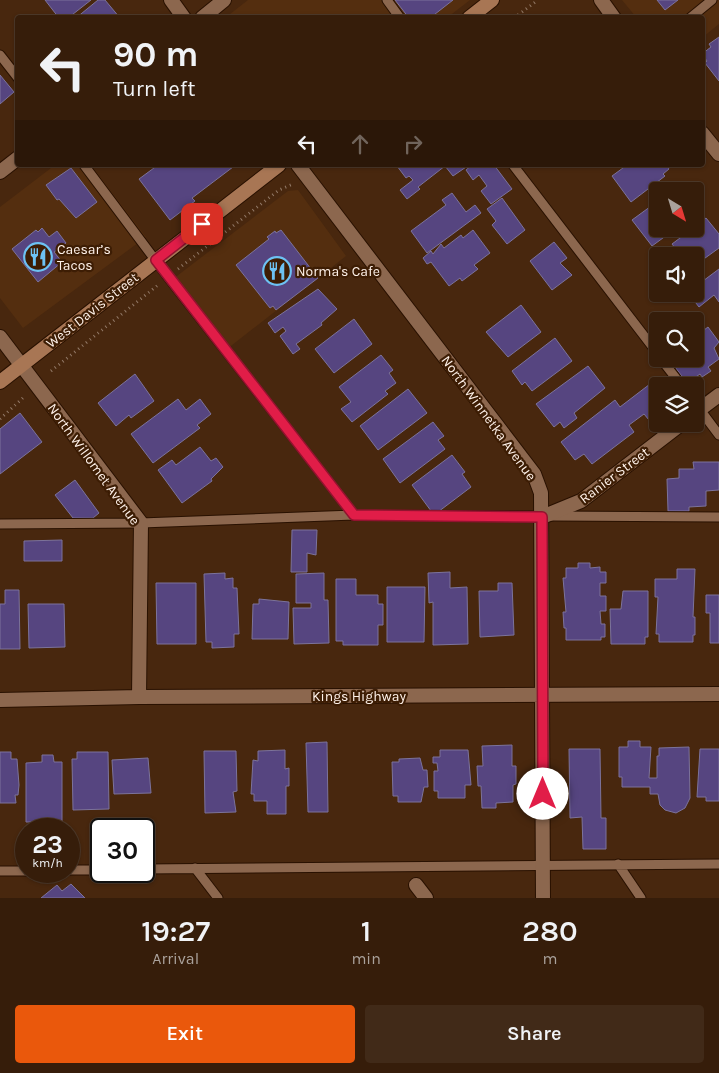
<!DOCTYPE html>
<html lang="en">
<head>
<meta charset="utf-8">
<style>
	body { margin:0; font-family:Karla,sans-serif; background:#412a18; color:#f1f3f6; height:100vh; display:flex; flex-direction:column; font-size:19px; white-space:nowrap }
	* { box-sizing:border-box; margin:0 }
	p { font-size:16px; color:#aaa29c }
	.icon { flex:none; width:28px; height:28px; fill:none; stroke:currentColor; stroke-width:2; stroke-linecap:round; stroke-linejoin:round }
	.map { position:relative; height:898px; overflow:hidden }
	.panel { display:flex; flex-direction:column; background:#361d0a; flex:1 }
	.panel>* { flex:none }
	.top-card { position:absolute; left:15px; top:15px; width:690px; height:152px; border-radius:5px; box-shadow:0 1px 4px #0004,0 0 0 1px #503b2b; background:#361d0a; color:#f1f3f6; overflow:hidden }
	.needle { width:32px; rotate:142deg }
	.buttons { position:absolute; left:649px; top:182px; display:grid; gap:10px }
	.buttons a { display:grid; place-items:center; width:55px; height:55px; border-radius:5px; background:#361d0a; box-shadow:0 1px 4px #0004,0 0 0 1px #503b2b; font-size:25px }
	.speed { position:absolute; left:15px; top:818px; display:flex; gap:10px; font-size:25px; font-weight:700; text-align:center }
	.speed>* { display:grid; place-content:center; width:65px; height:65px; border-radius:50%; background:#361d0a; box-shadow:0 1px 4px #0004,0 0 0 1px #503b2b; line-height:1 }
	.speed small { font-size:12px; font-weight:400 }
	.speed .limit { border:2px solid #111; border-radius:8px; background:#fff; color:#111 }
	.pin { position:absolute; display:grid; place-items:center; width:42px; height:42px; color:#fff; margin:-21px; border-radius:10px; box-shadow:0 2px 8px #0006 }
	.me { position:absolute; width:55px; margin:-28px; rotate:0deg; stroke-linejoin:round; filter:drop-shadow(0 0 4px #0008) }
	.turn { display:flex; align-items:center; gap:18px; height:105px; padding:0 15px; font-size:22px }
	.turn .icon { width:65px; height:65px; stroke-width:2.5 }
	.turn b { display:block; font-size:35px; line-height:42px }
	.lanes { display:flex; align-items:center; height:48px; padding:0 15px; background:#0003; justify-content:center; gap:25px; direction:ltr }
	.lanes .off { opacity:.35 }
	.eta { display:flex; justify-content:space-evenly; align-items:center; height:85px; text-align:center }
	.eta b { font-size:30px; font-weight:600; line-height:35px }
	.cta { display:flex; gap:10px; margin-top:auto; padding:10px 15px }
	.cta a { flex:1; height:58px; border-radius:5px; background:#ea580c; color:#fff; font-size:20px; font-weight:600; line-height:58px; text-align:center }
	.cta a+a { background:#412a18; color:#f1f3f6 }
	.map>svg:first-child { display:block }
	.built { fill:#542e0f }
	.building { fill:#564580; stroke:#7c739b }
	.lines { fill:none; stroke-linecap:round; stroke-linejoin:round }
	.service-casing { stroke:#291101; stroke-width:11 }
	.minor-casing { stroke:#291101; stroke-width:16 }
	.tertiary-casing { stroke:#291101; stroke-width:16 }
	.secondary-casing { stroke:#291101; stroke-width:16 }
	.path { stroke:#937a68; stroke-width:3; stroke-dasharray:1 4; stroke-linecap:butt }
	.service { stroke:#8c674e; stroke-width:9 }
	.minor { stroke:#8c674e; stroke-width:14 }
	.tertiary { stroke:#8c674e; stroke-width:14 }
	.secondary { stroke:#a87654; stroke-width:14 }
	.route-casing { stroke:#92132f; stroke-width:12 }
	.route { stroke:#e11d48; stroke-width:9 }
	.labels { text-anchor:middle; stroke-width:4.5; stroke-linejoin:round; paint-order:stroke }
	.poi-label { font-size:14px; fill:#fef1e9; stroke:#3d1d04; text-anchor:start }
	.street-label { font-size:14px; fill:#fef1e9; stroke:#3d1d04 }
</style>
</head>
<body>
<div class="map">
<svg width="719" height="898" viewBox="0 0 719 898">
	<rect width="100%" height="100%" fill="#48270e"/>
	<path class="built" d="M248,0H470L448,17L225,18Z
		M622,0H719V24L703,37L702,18L636,17Z
		M55,165H91L146,237L23,328L0,298V207Z
		M298,190L346,256L227,349L173,279L288,191Z"/>
	<path class="building" d="M45,0H91L68,18H59Z
		M98,0H105L120,18H76Z
		M395,0H453L430,18H409Z
		M657,0H678L665,10Z
		M719,37V81L705,63L707,61L702,54L711,47L709,44Z
		M0,75L14,92L0,104Z
		M158,165H232L233,167L192,198L195,201L170,220L139,179Z
		M399,165H469L453,176L445,166L418,187L420,189L407,199L400,190L413,180L409,176L406,178L397,166Z
		M472,165H494L512,189L491,204L481,191L487,186L479,175L473,180L466,170Z
		M627,165H666L669,169L663,174L665,176L631,202L612,176Z
		M71,168L97,202L76,218L59,199L57,200L46,185Z
		M452,193L466,212L475,205L481,213L427,253L411,231L446,205L442,200Z
		M502,198L525,230L507,244L492,225L496,221L487,209Z
		M658,201V229H669L664,232L667,235L652,246L632,220Z
		M706,218L719,234V248L701,261L704,264L695,271V256H675L679,253L672,244L692,229H695V226Z
		M42,228L49,237L57,231L66,243L54,252L62,262L38,282L12,249L36,230L38,232Z
		M281,230L318,278L276,310L273,306L270,308L236,265L269,239L267,237L275,231L276,233Z
		M473,230L490,253L474,265L478,269L462,281L460,278L449,286L431,262L427,264L423,258L431,251L433,254L441,244L444,248L461,235L463,238Z
		M554,242L567,258L560,263L572,275L552,290L530,261Z
		M719,269V302L714,295L699,307L689,294H695V287Z
		M318,289L337,309L321,323L322,325L296,344L300,349L293,354L280,336L286,331L283,327L275,333L268,323Z
		M521,305L541,332L508,357L486,332Z
		M354,319L372,344L334,373L315,349Z
		M708,327L719,342L714,348L719,359L708,367L711,371L702,377L700,374L687,383L669,359H695V337Z
		M555,338L572,361L532,391L525,382L522,385L512,371Z
		M381,355L393,370L389,373L396,383L385,391L388,394L352,422L341,409L351,402L339,387Z
		M588,366L605,388L574,413L577,418L564,428L560,422L554,427L536,404Z
		M135,374L154,401L131,418L129,415L116,426L98,403Z
		M650,384L658,394V414L649,420L644,414L629,425L634,432L592,464L584,454L575,460L561,442L615,400L620,407Z
		M408,389L427,413L378,450L360,426Z
		M178,399L186,410L200,399L211,414L197,425L200,428L153,463L131,434Z
		M20,413L42,442L0,474V429Z
		M433,422L444,436L438,440L445,449L400,483L383,459Z
		M200,447L211,461L216,458L223,467L211,479L212,481L182,503L158,470L172,460L176,465Z
		M452,455L465,472L462,474L471,487L434,515L412,485Z
		M693,462H719V490L706,491V506L689,507V511H668L667,479L679,478V469H694Z
		M75,480L99,513L93,518H73L55,495Z
		M292,530H317L316,555L307,553V572H291Z
		M62,540V561H24V541Z
		M578,563H590V568L600,567V572H606V583H600V596H606V611H600L601,624H605V637H601V640H566V628H564L563,612H566L563,578H566V568H578Z
		M677,569H695L693,617H695V635H693V642H659V634H656L658,597H655V579H677Z
		M450,572V588L467,587L468,644L433,645V602L429,603L428,573Z
		M225,573V579L233,578V588H237L239,634H234V647L212,648V642H206L204,574Z
		M324,573V600H328L329,643L294,644L293,608H311V603H296V574Z
		M336,579H356V595H378V604H383V625H378V645H343V641H336Z
		M156,583H196V644H157Z
		M498,583H512L514,635L480,637L479,591H498Z
		M387,587H425L424,642H387Z
		M5,590H19L20,649H0V604H5Z
		M623,591H648V637H645V644H611L610,609H621Z
		M706,595H719V643H710V613H706Z
		M259,599L289,602L288,639H252L253,604H259Z
		M28,604H64L65,647L29,648Z
		M628,741H640V747H651L649,778H657V756H659V748L689,747L690,798L685,808L676,813L665,810L660,805L658,794H650V787H622V777H619V747H628Z
		M327,742L328,812H308L306,743Z
		M512,745V766H516V784L513,785V802L496,803V808H482L481,786H478L477,766H483L482,746Z
		M569,749H600L601,818H606V849H583L582,817L570,818Z
		M700,749H719V801H706V797H697Z
		M285,750V769L289,768V786H286V814H267V801H254V794H251L253,760L258,761V751Z
		M440,750H468L471,785H465V798H438V791H434V771H438L437,763H433V757H440Z
		M204,751H236L237,791L233,792L236,812L205,813Z
		M0,752H11V759H17L19,785L18,795H15L16,803H0Z
		M77,752H108L109,809L73,810L72,759H77Z
		M42,755H53L54,762H62V822H26V763L42,762Z
		M148,758L151,793L114,794L112,760Z
		M420,758L423,770H427L428,787H424L421,802H398V796H393L392,762H399V759Z
		M71,884L85,898H41L57,885L62,891Z"/>
	<g class="lines">
		<defs>
			<path id="service" d="M387,0L400,18
				M690,18L712,0
				M0,55L18,78
				M84,165L168,277L354,515L719,517
				M513,165L658,354
				M661,359L682,386
				M695,403L719,435
				M0,524L141,523L354,515
				M618,864L641,898
				M195,868L218,898
				M144,869L719,864
				M69,870H101
				M0,871H26"/>
			<path id="minor" d="M171,0L184,18
				M601,0L614,18
				M702,133L719,154
				M298,165L534,474L541,493L543,898
				M0,337L141,523L139,697
				M695,413L719,395
				M542,517L581,501L681,424
				M0,700L139,697L719,694
				M416,885L426,898"/>
			<path id="tertiary" d="M202,18L224,0
				M0,172L18,158"/>
			<path id="secondary" d="M469,18L492,0
				M0,382L279,165"/>
		</defs>
		<use href="#service" class="service-casing"/>
		<use href="#minor" class="minor-casing"/>
		<use href="#tertiary" class="tertiary-casing"/>
		<use href="#secondary" class="secondary-casing"/>
		<path class="path" d="M514,18L538,0
			M178,269L279,190L293,184
			M51,371L158,285
			M0,419L25,396"/>
		<use href="#service" class="service"/>
		<use href="#minor" class="minor"/>
		<use href="#tertiary" class="tertiary"/>
		<use href="#secondary" class="secondary"/>
	</g>
	<g class="lines">
		<defs>
			<path id="route" d="M202,224L156,260L354,515L542,517L543,794"/>
		</defs>
		<use href="#route" class="route-casing"/>
		<use href="#route" class="route"/>
	</g>
	<defs>
		<symbol id="restaurant-ring" viewBox="-11 -11 22 22"><circle r="9.5" fill="#3d1d04" stroke="#6dc2f3" stroke-width="1.5"/><path d="M-5-6h1v4h1v-4h1v4h1v-4h1v5L-1.5 .5V6h-2V.5L-5-1ZM5-6V6H3V1.5H1.5Q1.5-4 5-6Z" fill="#6dc2f3"/></symbol>
	</defs>
	<g fill-rule="evenodd">
		<use href="#restaurant-ring" x="22" y="241" width="32" height="32"/>
		<use href="#restaurant-ring" x="261" y="255" width="32" height="32"/>
	</g>
	<g class="labels">
		<g class="poi-label">
			<text x="57" y="254">Caesar’s<tspan x="57" dy="16">Tacos</tspan></text>
			<text x="296" y="276">Norma's Cafe</text>
		</g>
		<g class="street-label">
			<text transform="translate(92 310) rotate(-38)" y="5">West Davis Street</text>
			<text transform="translate(489 418) rotate(54)" y="5">North Winnetka Avenue</text>
			<text transform="translate(94 464) rotate(54)" y="5">North Willomet Avenue</text>
			<text transform="translate(614 475) rotate(-37)" y="5">Ranier Street</text>
			<text x="359" y="701">Kings Highway</text>
		</g>
	</g>
</svg>
<div class="buttons">
<a><svg class="needle" viewBox="-14 -14 28 28"><path d="M0-13l5 13h-10z" fill="#e53935"/><path d="M0 13l5-13h-10z" fill="#aaa29c"/></svg></a>
<a><svg class="icon" aria-label="sound" viewBox="0 0 24 24"><path d="M4 9h4l5-4v14l-5-4H4zM17 9q2 3 0 6"/></svg></a>
<a><svg class="icon" aria-label="search" viewBox="0 0 24 24"><circle cx="10" cy="10" r="6"/><path d="M15 15l6 6"/></svg></a>
<a><svg class="icon" aria-label="layers" viewBox="0 0 24 24"><path d="M12 4l9 5-9 5-9-5zM3 14l9 5 9-5"/></svg></a>
</div>
<div class="speed"><div>23<small>km/h</small></div><div class="limit">30</div></div>
<div class="pin" style="left:202px;top:224px;background:#d93025"><svg class="icon" aria-label="arrive" viewBox="0 0 24 24"><path d="M6 21V4h12l-3 4 3 4H6"/></svg></div>
<svg class="me" style="left:543px;top:794px" viewBox="-20 -20 40 40"><circle r="19" fill="#fff"/><path d="M0-13L10 11 0 6-10 11z" fill="#e11d48"/></svg>
<div class="top-card">
<div class="turn"><svg class="icon" aria-label="left" viewBox="0 0 24 24"><path d="M17 20v-9H6M10 6l-5 5 5 5"/></svg><div><b>90 m</b>Turn left</div></div>
<div class="lanes"><svg class="icon" aria-label="left" viewBox="0 0 24 24"><path d="M17 20v-9H6M10 6l-5 5 5 5"/></svg><svg class="icon off" aria-label="ahead" viewBox="0 0 24 24"><path d="M12 20V5M6 11l6-6 6 6"/></svg><svg class="icon off" aria-label="right" viewBox="0 0 24 24"><path d="M7 20v-9h11M14 6l5 5-5 5"/></svg></div>
</div>
</div>
<section class="panel">
<div class="eta">
<div><b>19:27</b><p>Arrival</p></div>
<div><b>1</b><p>min</p></div>
<div><b>280</b><p>m</p></div>
</div>
<div class="cta"><a>Exit</a><a>Share</a></div>
</section>
</body>
</html>
